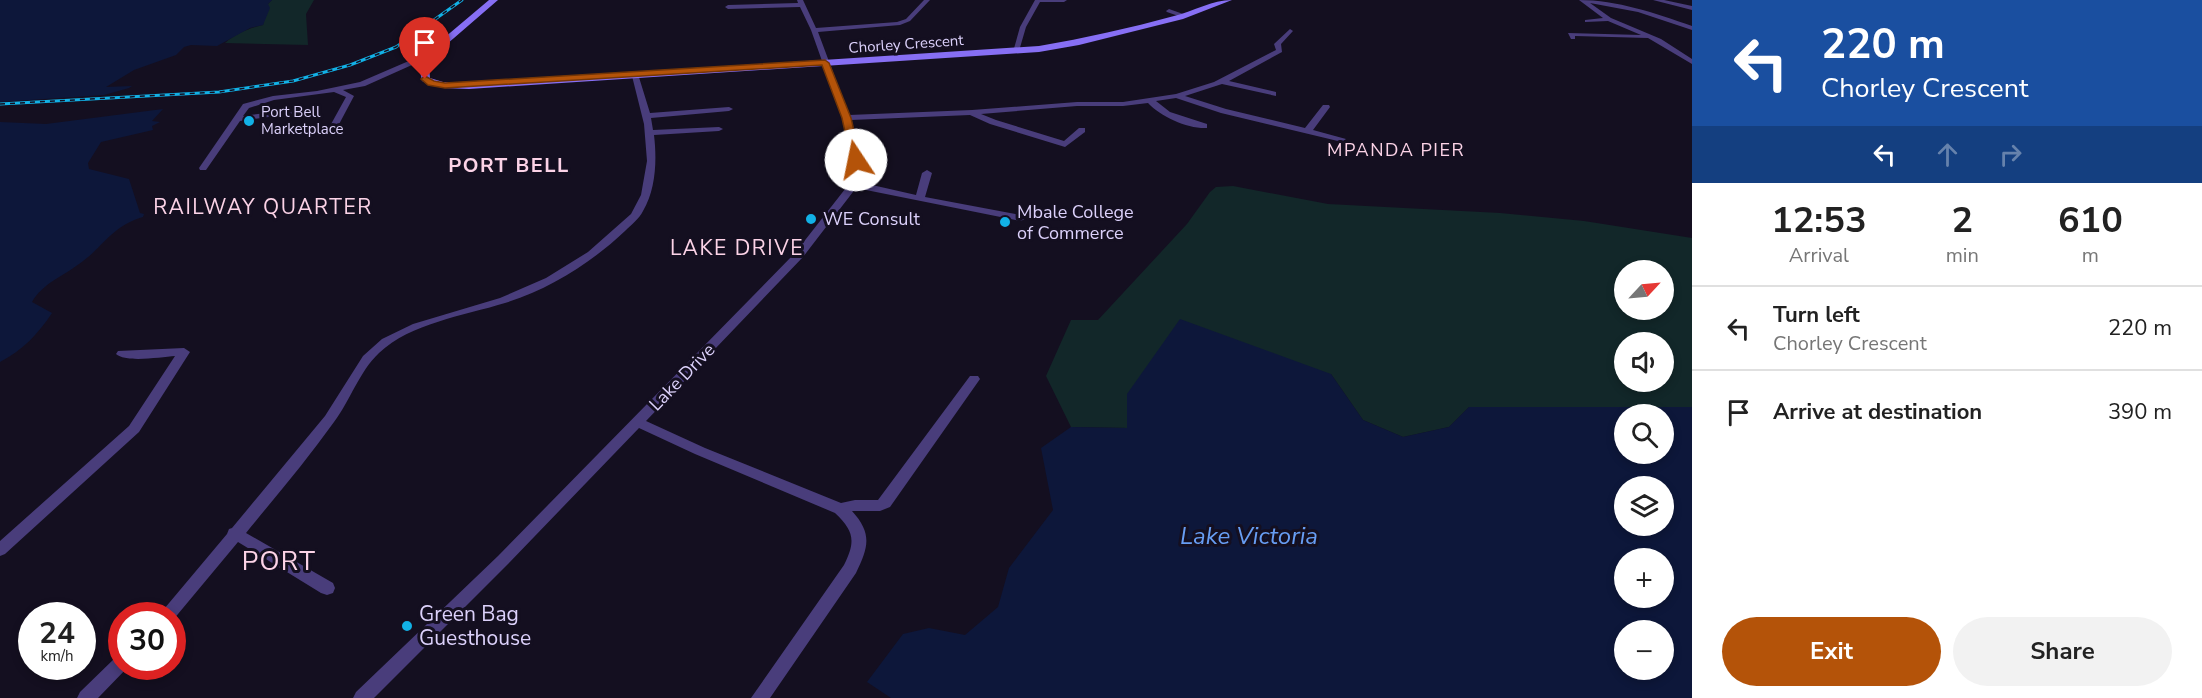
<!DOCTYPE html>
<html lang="en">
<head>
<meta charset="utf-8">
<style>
	body { margin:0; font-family:"Nunito Sans",sans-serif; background:#f2f2f2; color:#222; height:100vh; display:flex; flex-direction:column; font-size:22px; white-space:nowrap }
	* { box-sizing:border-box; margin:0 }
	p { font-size:20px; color:#767676 }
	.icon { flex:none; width:33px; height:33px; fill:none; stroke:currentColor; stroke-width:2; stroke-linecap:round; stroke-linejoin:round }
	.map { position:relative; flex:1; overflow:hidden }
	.sheet { display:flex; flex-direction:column; background:#fff; width:510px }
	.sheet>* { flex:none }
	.banner { background:#1a4fa0; color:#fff; overflow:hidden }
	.needle { width:39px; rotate:64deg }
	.controls { position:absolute; left:1614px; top:260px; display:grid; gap:12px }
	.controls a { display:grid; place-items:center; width:60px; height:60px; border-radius:50%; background:#fff; box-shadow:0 3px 9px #0003; font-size:30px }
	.speed { position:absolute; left:18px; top:602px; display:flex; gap:12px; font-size:30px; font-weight:700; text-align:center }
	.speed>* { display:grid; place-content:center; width:78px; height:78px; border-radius:50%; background:#fff; box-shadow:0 3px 9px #0003; line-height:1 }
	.speed small { font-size:15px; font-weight:400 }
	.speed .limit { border:9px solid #d22; background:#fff; color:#111 }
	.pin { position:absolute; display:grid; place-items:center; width:51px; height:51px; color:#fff; margin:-62px -26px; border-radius:50% 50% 50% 0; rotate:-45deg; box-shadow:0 0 6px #0007 }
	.pin .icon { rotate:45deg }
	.me { position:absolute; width:66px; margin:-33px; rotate:349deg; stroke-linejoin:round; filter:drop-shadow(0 0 4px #0008) }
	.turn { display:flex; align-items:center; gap:21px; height:126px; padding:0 30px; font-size:27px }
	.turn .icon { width:78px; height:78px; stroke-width:2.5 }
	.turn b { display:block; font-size:42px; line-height:51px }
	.lanes { display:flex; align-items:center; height:57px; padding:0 30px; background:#0003; justify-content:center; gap:30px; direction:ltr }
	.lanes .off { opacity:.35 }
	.eta { display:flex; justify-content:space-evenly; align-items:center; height:102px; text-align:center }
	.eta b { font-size:36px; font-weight:700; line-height:42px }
	.primary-button { display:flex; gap:12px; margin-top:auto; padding:12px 30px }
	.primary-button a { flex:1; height:69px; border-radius:36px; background:#b45309; color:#fff; font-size:24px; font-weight:700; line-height:69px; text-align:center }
	.primary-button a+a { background:#f2f2f2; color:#222 }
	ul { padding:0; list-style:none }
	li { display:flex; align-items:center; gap:18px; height:84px; padding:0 30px; border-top:2px solid #e0e0e0 }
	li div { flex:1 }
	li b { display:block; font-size:22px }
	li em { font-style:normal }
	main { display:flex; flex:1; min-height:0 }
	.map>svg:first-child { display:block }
	.green { fill:#122729; fill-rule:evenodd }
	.water { fill:#0d173a; fill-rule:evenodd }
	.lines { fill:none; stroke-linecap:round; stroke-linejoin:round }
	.minor { fill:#493d7b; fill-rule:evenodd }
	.secondary { fill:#876ff4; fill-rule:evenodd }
	.rail-casing { stroke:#12b1e6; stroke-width:3 }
	.rail { stroke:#140f20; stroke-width:1.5; stroke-dasharray:5; stroke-linecap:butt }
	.route { fill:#b45309; stroke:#753606; stroke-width:1.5 }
	.poi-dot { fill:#12b1e6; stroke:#140f20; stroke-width:2 }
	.labels { text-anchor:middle; stroke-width:6; stroke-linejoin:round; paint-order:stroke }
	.far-street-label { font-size:15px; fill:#dcd1fb; stroke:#140f20 }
	.far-poi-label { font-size:15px; fill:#dcd1fb; stroke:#140f20; text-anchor:start }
	.far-quarter-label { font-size:18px; letter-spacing:1.5px; fill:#fcd3e7; stroke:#140f20 }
	.poi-label { font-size:18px; fill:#dcd1fb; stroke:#140f20; text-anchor:start }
	.street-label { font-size:18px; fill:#dcd1fb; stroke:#140f20 }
	.far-district-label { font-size:20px; font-weight:bold; letter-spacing:1.5px; fill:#fcd3e7; stroke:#140f20 }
	.quarter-label { font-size:21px; letter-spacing:1.5px; fill:#fcd3e7; stroke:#140f20 }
	.near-poi-label { font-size:21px; fill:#dcd1fb; stroke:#140f20; text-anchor:start }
	.near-water-label { font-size:24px; font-style:italic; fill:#679df3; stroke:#140f20 }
	.near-quarter-label { font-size:26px; letter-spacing:1.5px; fill:#fcd3e7; stroke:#140f20 }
</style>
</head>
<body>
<main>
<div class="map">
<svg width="1692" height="698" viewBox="0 0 1692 698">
	<rect width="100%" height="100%" fill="#140f20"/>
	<path class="green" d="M272,0H314L306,14L308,45L225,43C235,34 250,28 263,25L268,4Z
		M1233,186L1328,204L1500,213L1584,221L1692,238V407H1469L1449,427L1403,437L1363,420L1331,374L1128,428L1071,427L1046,376L1071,320H1098L1187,224L1210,192L1216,187ZM1624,270H1664V309H1624ZM1624,342H1664V381H1624Z"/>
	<path class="water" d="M0,0H272L268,4L270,8L263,25L250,28L217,46L191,45L184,47L176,55L134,70L106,87L132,86L129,88L104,95L0,102Z
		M163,109L152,121L160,122L152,126L153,130L101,142L88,163L89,169L129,179L140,213L144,214L143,217C111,226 104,247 79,264C62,277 43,283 32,302L52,313C38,334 23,350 0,362V122L46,124Z
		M1180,319L1331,374L1363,420L1403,437L1449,427L1469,407H1692V698H891L867,682L903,634L929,628L965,635L998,607L1009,568L1053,510L1041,448L1071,427L1127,428V394ZM1624,414H1664V453H1624ZM1624,486H1664V525H1624ZM1624,558H1664V597H1624ZM1624,630H1664V669H1624Z"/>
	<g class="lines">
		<path class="minor" d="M797,0H803L816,28L897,22L906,19L924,0H930L910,21L900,25L818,32L849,115L972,110L1077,102H1123L1176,94L1214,82L1276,50L1274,44L1290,29L1293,31L1281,44L1282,52L1229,81L1276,92V96L1222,84L1185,96L1226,109L1305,128L1323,105H1329L1330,107L1313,130L1346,139L1342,142L1221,113L1176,98L1156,101L1170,112L1207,124V128C1188,129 1161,117 1148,103L1123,106H1077L981,114L996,120L1064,141L1079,128H1085V132L1065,147L990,124L970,115L851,120C859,141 860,160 859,182L916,195L922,173L927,170L932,173L925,197L1021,215L1026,218L1021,221L856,188L803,257L646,421L705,448L841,503L855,500H878L970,376H978L980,379L890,507L880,511H852C873,534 868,548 856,573L770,698H751L844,565C856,541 854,531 835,513L695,454L639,428L508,564L374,698H353L356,692L498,556L795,253L849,184L852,160L848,134L811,30L800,7L728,9L725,7L728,5L798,3Z
			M1035,0H1067L1064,2H1040L1026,27L1019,51L1013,52L1020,27Z
			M1579,0C1617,0 1655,13 1692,26V30L1638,12L1590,3L1611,18L1661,39L1692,59V64L1648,38L1575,36V39H1571L1568,33L1641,35L1608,21L1585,22V20L1603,18Z
			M1653,0H1664L1692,6V10Z
			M1169,9L1186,15L1187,16L1184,18L1167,12L1166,11Z
			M425,54L432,56L365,86L343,90L354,96L337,128L330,126L346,97L334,92L274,100L249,108L243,116L297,109L301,111L297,113L240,121L206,170H200L199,168L243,104L273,96L317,91L360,82Z
			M631,72L638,74L650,113L729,107L733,109L729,111L651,118L653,130L719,127L723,129L719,131L654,135C657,160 656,189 643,211C639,219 631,225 625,231C591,263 550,289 505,303C463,316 411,323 379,353C359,372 350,401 334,422C307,460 276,496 246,533L333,583L335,588L333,593L327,595L321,593L238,542L173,620L172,615H159L227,534L229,529L232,528L325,416L363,356L382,339L413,324L500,298L546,278L588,252L631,214L641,195L647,161L644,124Z
			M184,348L190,352L139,432L5,554L0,556V541L129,426L175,356C161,357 126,363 116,354L118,351Z
			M122,655V666H129L128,667L98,698H77L80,692L116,657Z"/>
		<path class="secondary" d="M489,0H498L432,57L429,66L430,78L443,82L469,83L1039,46C1085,38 1130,28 1174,16C1194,11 1212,0 1232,0L1183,19L1079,45L1039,52L469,89L443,88L422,81L419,66L425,54Z"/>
		<defs>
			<path id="rail" d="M0,104L219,92L293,81L350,65L396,47L462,0"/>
		</defs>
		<use href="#rail" class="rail-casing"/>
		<use href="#rail" class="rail"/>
	</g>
	<path class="route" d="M825,60L829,63L851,118L861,160L860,162L851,160L842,118L822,65L445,88L428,85L421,79L425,76L434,81L445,83Z"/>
	<g class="poi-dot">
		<circle cx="249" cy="121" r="6"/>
		<circle cx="811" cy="219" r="6"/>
		<circle cx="1005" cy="222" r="6"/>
		<circle cx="407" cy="626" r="6"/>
	</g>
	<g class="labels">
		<g class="far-street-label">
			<text transform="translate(906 44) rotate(-4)" y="5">Chorley Crescent</text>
		</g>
		<g class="far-poi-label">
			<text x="261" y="117">Port Bell<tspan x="261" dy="17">Marketplace</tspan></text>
		</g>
		<g class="far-quarter-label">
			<text x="1396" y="156">MPANDA PIER</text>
		</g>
		<g class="poi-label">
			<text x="1017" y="218">Mbale College<tspan x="1017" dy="21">of Commerce</tspan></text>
			<text x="823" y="225">WE Consult</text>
		</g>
		<g class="street-label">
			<text transform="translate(682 377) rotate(-46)" y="6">Lake Drive</text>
		</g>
		<g class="far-district-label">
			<text x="509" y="172">PORT BELL</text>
		</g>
		<g class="quarter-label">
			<text x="263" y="214">RAILWAY QUARTER</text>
			<text x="737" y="255">LAKE DRIVE</text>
		</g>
		<g class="near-poi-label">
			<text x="419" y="621">Green Bag<tspan x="419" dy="24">Guesthouse</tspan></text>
		</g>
		<g class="near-water-label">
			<text x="1249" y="544">Lake Victoria</text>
		</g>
		<g class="near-quarter-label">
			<text x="279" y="570">PORT</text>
		</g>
	</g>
</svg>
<div class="controls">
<a><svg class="needle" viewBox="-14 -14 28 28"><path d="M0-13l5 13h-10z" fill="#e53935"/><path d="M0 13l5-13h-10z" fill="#767676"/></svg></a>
<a><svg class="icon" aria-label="sound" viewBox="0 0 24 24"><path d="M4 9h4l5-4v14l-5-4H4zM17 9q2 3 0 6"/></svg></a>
<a><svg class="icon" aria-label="search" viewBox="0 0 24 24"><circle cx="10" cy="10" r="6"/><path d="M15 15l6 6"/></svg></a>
<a><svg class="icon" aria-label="layers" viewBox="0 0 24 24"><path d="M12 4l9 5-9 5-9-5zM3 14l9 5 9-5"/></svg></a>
<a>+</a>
<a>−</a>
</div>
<div class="speed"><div>24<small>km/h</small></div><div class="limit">30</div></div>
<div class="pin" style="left:425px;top:79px;background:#d93025"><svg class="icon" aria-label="arrive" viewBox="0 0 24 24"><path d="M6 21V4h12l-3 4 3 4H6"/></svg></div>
<svg class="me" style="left:856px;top:160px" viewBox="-20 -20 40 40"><circle r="19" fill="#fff"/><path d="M0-13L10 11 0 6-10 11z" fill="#b45309"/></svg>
</div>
<section class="sheet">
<div class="banner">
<div class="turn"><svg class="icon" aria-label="left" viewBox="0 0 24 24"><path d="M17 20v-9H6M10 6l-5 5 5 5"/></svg><div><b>220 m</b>Chorley Crescent</div></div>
<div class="lanes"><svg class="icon" aria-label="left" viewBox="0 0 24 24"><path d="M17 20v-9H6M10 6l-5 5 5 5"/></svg><svg class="icon off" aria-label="ahead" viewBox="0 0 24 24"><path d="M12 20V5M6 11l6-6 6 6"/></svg><svg class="icon off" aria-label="right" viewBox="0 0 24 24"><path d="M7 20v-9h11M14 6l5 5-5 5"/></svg></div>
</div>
<div class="eta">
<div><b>12:53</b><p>Arrival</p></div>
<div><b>2</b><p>min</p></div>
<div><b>610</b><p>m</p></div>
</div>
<ul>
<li><svg class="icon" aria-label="left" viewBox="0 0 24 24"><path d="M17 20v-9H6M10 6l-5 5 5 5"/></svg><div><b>Turn left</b><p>Chorley Crescent</p></div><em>220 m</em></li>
<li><svg class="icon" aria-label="arrive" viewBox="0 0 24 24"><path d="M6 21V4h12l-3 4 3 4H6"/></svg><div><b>Arrive at destination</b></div><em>390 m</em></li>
</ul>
<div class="primary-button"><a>Exit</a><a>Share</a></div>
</section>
</main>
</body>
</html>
